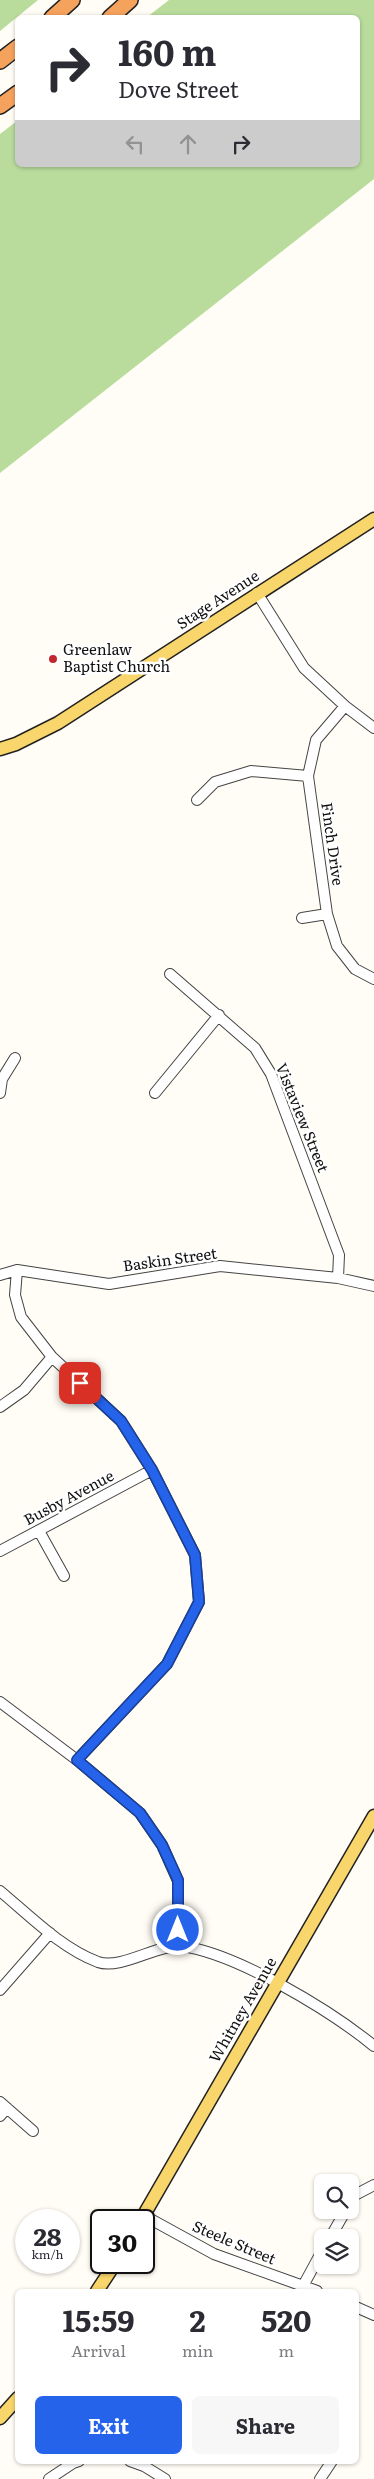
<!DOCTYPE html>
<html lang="en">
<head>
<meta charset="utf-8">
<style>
	body { margin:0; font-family:Literata,serif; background:#f7f7f7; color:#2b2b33; height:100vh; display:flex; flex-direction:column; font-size:19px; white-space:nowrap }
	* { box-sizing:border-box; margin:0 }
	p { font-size:16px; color:#7c7c81 }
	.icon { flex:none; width:28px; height:28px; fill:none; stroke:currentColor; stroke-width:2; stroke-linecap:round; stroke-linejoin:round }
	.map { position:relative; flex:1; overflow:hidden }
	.drawer { position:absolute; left:15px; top:2289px; width:344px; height:175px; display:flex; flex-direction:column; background:#fff; border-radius:8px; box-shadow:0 1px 4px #0004 }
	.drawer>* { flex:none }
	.guide { position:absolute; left:15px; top:15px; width:345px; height:152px; border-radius:8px; box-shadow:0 1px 4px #0004; background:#fff; color:#2b2b33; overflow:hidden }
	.controls { position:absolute; left:314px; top:2174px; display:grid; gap:10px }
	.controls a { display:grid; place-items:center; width:45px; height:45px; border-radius:8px; background:#fff; box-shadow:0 1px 4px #0004; font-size:25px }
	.speed { position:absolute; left:15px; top:2209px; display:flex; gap:10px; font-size:25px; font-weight:700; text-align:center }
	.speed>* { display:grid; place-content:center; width:65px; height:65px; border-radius:50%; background:#fff; box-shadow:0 1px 4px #0004; line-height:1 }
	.speed small { font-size:12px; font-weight:400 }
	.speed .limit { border:2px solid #111; border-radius:8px; background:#fff; color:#111 }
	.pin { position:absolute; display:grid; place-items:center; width:42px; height:42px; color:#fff; margin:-21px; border-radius:10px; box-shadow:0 2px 8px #0006 }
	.me { position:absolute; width:55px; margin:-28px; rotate:0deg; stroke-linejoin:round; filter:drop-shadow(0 0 4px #0008) }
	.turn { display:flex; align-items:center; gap:18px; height:105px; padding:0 20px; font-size:22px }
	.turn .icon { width:65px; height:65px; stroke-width:2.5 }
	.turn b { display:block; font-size:35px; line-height:42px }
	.lanes { display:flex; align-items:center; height:48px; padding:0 20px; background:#0003; justify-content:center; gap:25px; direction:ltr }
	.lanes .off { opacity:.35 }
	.eta { display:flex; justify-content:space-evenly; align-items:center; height:85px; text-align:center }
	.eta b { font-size:30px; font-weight:700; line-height:35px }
	.action { display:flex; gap:10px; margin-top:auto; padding:10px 20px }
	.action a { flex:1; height:58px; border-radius:8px; background:#2563eb; color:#fff; font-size:20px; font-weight:700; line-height:58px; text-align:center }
	.action a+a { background:#f7f7f7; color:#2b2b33 }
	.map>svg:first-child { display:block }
	.forest { fill:#b9dc9c }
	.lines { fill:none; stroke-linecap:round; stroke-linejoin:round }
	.minor-casing { stroke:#444; stroke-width:12 }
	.major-casing { stroke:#222; stroke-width:15 }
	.highway-casing { stroke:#222; stroke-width:18 }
	.minor { stroke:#fff; stroke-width:10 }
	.major { stroke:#f9d66b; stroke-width:12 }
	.highway { stroke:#f5a25d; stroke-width:15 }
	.route-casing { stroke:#184099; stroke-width:12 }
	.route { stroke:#2563eb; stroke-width:9 }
	.poi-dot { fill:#c4262e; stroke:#fff; stroke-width:2 }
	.labels { text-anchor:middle; stroke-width:5; stroke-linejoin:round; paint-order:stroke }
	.street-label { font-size:15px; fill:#111; stroke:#fff }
	.poi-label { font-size:15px; fill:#111; stroke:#fff; text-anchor:start }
</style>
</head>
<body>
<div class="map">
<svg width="374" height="2479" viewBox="0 0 374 2479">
	<rect width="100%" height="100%" fill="#fffdf5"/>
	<path class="forest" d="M0,0H38L0,31Z
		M169,0H374V179L0,473V134L17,121L18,165H358V18L147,17Z"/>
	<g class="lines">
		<defs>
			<path id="minor" d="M257,593L304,668L345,706L374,728
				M345,706L316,740L308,776L327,914L337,946L355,969L374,979
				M197,800L215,782L251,771L308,776
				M302,918L327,914
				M170,974L255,1048L271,1074L339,1255L338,1278
				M0,1093L2,1079L15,1058
				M155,1093L219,1015
				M17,1270L15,1295L21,1317L52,1357L121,1421L152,1470L195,1555L199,1602L167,1664L77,1760
				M0,1275L17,1270L109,1284L220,1266L338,1278L374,1286
				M0,1407L24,1390L52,1357
				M39,1531L64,1576
				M0,1551L152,1470
				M0,1702L77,1760L140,1813L162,1845L178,1881V1946
				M0,1891C30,1916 61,1948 98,1962C121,1970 158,1944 180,1946C235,1952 331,2011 374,2046
				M0,1990L50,1933
				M0,2102L33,2131
				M0,2116L7,2108
				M350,2203L355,2195L374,2185
				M143,2215L214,2254L317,2291
				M330,2238L346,2210
				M303,2286L322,2251
				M356,2307L374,2315
				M130,2461L144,2466L165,2479
				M49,2479L73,2463L79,2461
				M320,2479L332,2461"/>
			<path id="major" d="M0,749L16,744L58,723L374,519
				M141,2220L374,1816
				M97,2291L116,2262
				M0,2418L18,2398"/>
			<path id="highway" d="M52,18L72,0
				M110,18L130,0
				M0,61L18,47
				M0,106L18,93"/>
		</defs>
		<use href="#minor" class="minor-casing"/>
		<use href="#major" class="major-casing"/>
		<use href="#highway" class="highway-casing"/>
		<use href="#minor" class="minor"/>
		<use href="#major" class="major"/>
		<use href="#highway" class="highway"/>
	</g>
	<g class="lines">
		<defs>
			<path id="route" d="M80,1383L121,1421L152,1470L195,1555L199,1602L167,1664L77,1760L140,1813L162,1845L178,1880V1930"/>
		</defs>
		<use href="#route" class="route-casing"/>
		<use href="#route" class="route"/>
	</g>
	<circle class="poi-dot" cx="53" cy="659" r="5"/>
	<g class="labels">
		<g class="street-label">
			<text transform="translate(218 600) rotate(-33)" y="5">Stage Avenue</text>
			<text transform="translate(332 844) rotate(82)" y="5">Finch Drive</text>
			<text transform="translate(302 1118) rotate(68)" y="5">Vistaview Street</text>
			<text transform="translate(170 1260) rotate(-8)" y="5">Baskin Street</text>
			<text transform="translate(69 1498) rotate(-28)" y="5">Busby Avenue</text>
			<text transform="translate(243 2010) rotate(-60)" y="5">Whitney Avenue</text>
			<text transform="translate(234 2243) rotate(23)" y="5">Steele Street</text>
		</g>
		<g class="poi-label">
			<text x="63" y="655">Greenlaw<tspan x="63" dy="17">Baptist Church</tspan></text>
		</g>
	</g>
</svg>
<div class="controls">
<a><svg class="icon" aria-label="search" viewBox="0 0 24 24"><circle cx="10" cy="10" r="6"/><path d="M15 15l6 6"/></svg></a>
<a><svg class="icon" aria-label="layers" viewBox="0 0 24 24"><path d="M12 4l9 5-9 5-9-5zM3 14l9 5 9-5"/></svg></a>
</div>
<div class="speed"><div>28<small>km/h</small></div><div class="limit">30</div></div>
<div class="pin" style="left:80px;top:1383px;background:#d93025"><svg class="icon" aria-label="arrive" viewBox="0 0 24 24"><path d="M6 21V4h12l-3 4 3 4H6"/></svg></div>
<svg class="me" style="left:178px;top:1930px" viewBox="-20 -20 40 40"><circle r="17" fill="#2563eb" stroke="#fff" stroke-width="3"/><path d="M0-11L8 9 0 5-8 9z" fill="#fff"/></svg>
<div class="guide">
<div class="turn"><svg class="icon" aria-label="right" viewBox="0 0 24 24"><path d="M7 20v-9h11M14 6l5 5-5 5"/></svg><div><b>160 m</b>Dove Street</div></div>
<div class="lanes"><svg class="icon off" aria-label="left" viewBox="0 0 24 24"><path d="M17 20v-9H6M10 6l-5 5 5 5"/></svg><svg class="icon off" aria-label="ahead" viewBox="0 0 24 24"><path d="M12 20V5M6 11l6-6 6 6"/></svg><svg class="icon" aria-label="right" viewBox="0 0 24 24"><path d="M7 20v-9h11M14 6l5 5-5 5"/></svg></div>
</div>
<section class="drawer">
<div class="eta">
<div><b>15:59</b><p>Arrival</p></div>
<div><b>2</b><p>min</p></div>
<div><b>520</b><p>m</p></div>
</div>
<div class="action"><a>Exit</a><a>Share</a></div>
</section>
</div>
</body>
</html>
